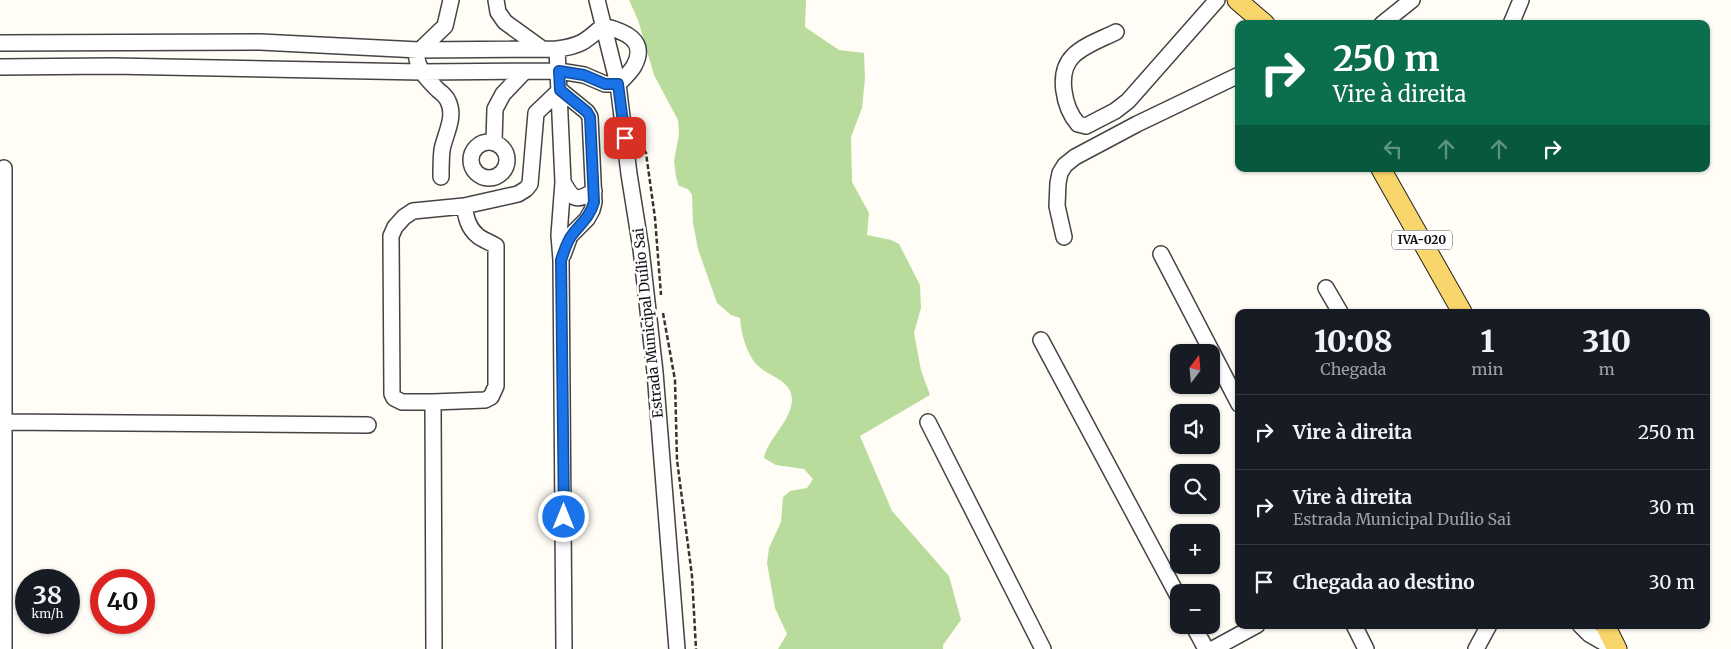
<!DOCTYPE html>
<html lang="pt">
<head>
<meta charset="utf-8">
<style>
	body { margin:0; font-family:Merriweather,serif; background:#20242c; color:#f1f3f6; height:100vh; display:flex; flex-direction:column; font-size:19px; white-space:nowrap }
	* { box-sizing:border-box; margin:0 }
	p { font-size:16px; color:#9ea1a6 }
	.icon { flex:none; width:28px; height:28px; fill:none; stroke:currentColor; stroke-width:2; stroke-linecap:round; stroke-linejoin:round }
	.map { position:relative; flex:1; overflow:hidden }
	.details { position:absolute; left:1235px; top:309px; width:475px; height:320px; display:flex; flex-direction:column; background:#171b24; border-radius:10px; box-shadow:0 1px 4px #0004 }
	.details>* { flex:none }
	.hud { position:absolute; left:1235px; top:20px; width:475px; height:152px; border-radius:10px; box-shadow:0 1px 4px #0004; background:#0b6e4f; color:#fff; overflow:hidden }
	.needle { width:32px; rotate:16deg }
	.tools { position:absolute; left:1170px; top:344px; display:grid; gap:10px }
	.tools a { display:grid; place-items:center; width:50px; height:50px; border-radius:10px; background:#171b24; box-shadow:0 1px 4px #0004; font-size:25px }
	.speed { position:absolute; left:15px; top:569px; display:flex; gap:10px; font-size:25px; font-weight:700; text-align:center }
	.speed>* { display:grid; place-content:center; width:65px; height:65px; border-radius:50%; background:#171b24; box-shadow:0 1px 4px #0004; line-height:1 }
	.speed small { font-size:12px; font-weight:400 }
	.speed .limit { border:8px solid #d22; background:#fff; color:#111 }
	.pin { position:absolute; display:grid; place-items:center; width:42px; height:42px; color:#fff; margin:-21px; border-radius:10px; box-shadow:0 2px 8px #0006 }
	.me { position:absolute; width:55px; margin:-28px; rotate:0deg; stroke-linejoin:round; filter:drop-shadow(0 0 4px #0008) }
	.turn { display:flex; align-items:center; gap:18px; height:105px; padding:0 15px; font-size:22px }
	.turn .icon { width:65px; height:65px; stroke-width:2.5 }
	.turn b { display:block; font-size:35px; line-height:42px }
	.lanes { display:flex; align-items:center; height:48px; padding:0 15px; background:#0003; justify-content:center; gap:25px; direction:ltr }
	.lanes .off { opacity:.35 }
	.eta { display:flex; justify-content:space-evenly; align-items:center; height:85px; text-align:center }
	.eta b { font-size:30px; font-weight:800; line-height:35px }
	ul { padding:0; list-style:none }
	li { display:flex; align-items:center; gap:15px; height:75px; padding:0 15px; border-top:1px solid #363941 }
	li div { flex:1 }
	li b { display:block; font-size:19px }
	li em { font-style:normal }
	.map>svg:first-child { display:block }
	.forest { fill:#b9dc9c }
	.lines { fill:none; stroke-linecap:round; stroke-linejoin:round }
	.minor-casing { stroke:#444; stroke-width:18 }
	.major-casing { stroke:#222; stroke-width:21 }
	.path { stroke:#333; stroke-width:2.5; stroke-dasharray:5 2.5; stroke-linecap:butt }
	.minor { stroke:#fff; stroke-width:15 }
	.major { stroke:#f9d66b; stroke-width:19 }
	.route-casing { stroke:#114b97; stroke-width:12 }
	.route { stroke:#1a73e8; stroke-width:9 }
	.labels { text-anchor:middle; stroke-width:5; stroke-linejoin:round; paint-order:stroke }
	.shield { fill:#fff; stroke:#585858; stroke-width:1 }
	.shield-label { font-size:12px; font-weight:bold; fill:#111 }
	.street-label { font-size:14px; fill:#111; stroke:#fff }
</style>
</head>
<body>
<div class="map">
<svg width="1731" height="649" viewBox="0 0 1731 649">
	<rect width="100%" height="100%" fill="#fffdf5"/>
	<path class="forest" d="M629,0H806L805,27L839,50L864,53L865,78L862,108L851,137L852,182L869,213L867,235L891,240L899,244L920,285L921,308L914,333L921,370L930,395L860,436L892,511L949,576L961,620L943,645V649H778L787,634L775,608L767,563L769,548L781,522L783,497L790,491L807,488L813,479L804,469L776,465L764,458C768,438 791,422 792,400C792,379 768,377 756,364C746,352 741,333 740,318L731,315L717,303L698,249L693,223L692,195L688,189L679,186L676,177L674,161L679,134L678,120L654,75L638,20Z"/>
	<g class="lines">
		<defs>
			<path id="minor" d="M496,0L498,12L505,22L541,48
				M597,0L618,84L629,174L641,249L655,372L677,649
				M1382,24L1412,0
				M1511,24L1521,0
				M1116,32C1102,39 1084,45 1073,56C1056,73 1064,108 1078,124L1086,126L1115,111L1128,101L1217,0
				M0,43L260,42L419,50L557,49C581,46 586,41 603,26
				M557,49L563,182L559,235L561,260L564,649
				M0,67L112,66L421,72L559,71L584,75L605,84H618C623,79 630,73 634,66C648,40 624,31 603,26
				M560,90L587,112L590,117L594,202L592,210L587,219L570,236L563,255
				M471 160a18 18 0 1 1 36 0a18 18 0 1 1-36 0Z
				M494,142L495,109L503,94L524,72
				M4,168V649
				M441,177C441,169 441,159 442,150C445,134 456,117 448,101C446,96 442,93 438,90C427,79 418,70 416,54L445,26L451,0
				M563,182C573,200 576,202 594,191
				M1064,237L1057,206L1058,183L1060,173L1065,165L1075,157L1137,124L1239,75
				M1161,254L1239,404
				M1326,288L1340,312
				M1041,340L1179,598
				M433,402L485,400L491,397L496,386V246C490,242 483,240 478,236C468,228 466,217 464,206
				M0,422L368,425
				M928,422L1043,649
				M1193,625L1206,649
				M1354,625L1366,649
				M1580,625L1589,634L1615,649
				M434,649L433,402H402L394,398L392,394L391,236L395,227L404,217L413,211L464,206L518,194L526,189L530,184L536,113L560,90
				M1213,649L1257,625
				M1476,649L1489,625"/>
			<path id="major" d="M1237,0L1265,24
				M1381,169L1462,312
				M1605,625L1617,649"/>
		</defs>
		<use href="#minor" class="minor-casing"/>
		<use href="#major" class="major-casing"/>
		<path class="path" d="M638,136L646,153L655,218L661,295
			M663,313L675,380L677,460L692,576L696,649"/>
		<use href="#minor" class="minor"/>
		<use href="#major" class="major"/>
	</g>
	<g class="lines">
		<defs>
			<path id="route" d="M564,517L561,260C564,252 567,241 572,235C581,223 590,217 594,202L590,117L587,112L560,90L559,71L584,75L605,84H618L625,138"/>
		</defs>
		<use href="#route" class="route-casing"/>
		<use href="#route" class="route"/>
	</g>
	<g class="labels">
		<rect class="shield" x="1392" y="230.5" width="60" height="19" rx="4"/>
		<g class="shield-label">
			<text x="1422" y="244">IVA-020</text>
		</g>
		<g class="street-label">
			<text transform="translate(648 323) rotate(-96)" y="5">Estrada Municipal Duílio Sai</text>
		</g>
	</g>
</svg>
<div class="tools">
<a><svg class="needle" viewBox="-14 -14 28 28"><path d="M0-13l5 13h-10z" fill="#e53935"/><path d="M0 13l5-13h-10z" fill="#9ea1a6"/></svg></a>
<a><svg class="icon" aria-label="sound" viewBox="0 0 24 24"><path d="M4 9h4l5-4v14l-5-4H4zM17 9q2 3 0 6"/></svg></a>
<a><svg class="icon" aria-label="search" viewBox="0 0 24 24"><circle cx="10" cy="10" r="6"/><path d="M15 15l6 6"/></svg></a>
<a>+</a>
<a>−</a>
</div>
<div class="speed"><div>38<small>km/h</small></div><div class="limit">40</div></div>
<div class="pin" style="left:625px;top:138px;background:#d93025"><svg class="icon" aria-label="arrive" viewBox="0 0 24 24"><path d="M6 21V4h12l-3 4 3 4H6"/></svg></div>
<svg class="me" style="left:564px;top:517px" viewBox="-20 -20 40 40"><circle r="17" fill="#1a73e8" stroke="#fff" stroke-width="3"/><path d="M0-11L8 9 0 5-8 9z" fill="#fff"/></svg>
<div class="hud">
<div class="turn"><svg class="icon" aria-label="right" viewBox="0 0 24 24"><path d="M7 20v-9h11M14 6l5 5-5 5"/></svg><div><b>250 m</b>Vire à direita</div></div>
<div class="lanes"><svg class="icon off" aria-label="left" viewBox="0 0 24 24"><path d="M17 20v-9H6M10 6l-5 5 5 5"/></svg><svg class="icon off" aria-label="ahead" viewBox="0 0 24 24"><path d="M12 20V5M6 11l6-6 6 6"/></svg><svg class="icon off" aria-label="ahead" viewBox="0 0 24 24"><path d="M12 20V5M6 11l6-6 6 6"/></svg><svg class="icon" aria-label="right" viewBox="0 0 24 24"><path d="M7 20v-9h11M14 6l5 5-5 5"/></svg></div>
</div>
<section class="details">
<div class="eta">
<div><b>10:08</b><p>Chegada</p></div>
<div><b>1</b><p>min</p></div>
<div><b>310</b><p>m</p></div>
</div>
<ul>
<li><svg class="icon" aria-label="right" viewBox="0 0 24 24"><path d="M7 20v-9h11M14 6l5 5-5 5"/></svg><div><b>Vire à direita</b></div><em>250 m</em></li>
<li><svg class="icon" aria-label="right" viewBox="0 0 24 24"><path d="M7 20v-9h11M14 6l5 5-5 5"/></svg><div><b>Vire à direita</b><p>Estrada Municipal Duílio Sai</p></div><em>30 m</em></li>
<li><svg class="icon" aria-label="arrive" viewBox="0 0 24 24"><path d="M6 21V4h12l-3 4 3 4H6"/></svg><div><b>Chegada ao destino</b></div><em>30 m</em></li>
</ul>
</section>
</div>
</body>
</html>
